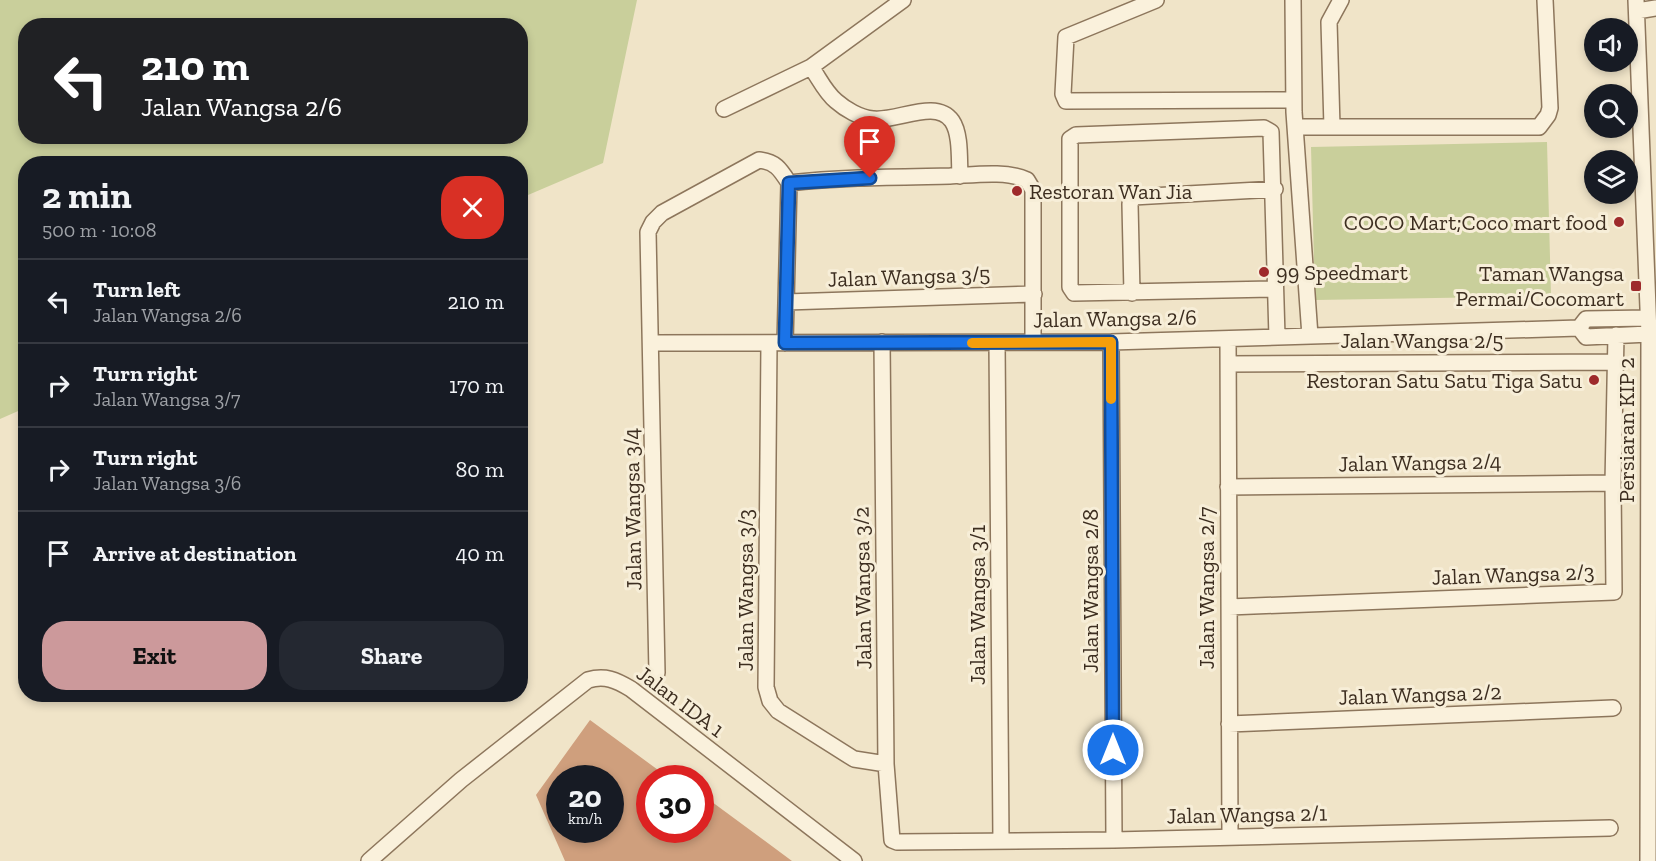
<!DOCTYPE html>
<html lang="en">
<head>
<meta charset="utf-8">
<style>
	body { margin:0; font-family:"Zilla Slab",serif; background:#242831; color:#f1f3f6; height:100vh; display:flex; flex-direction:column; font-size:22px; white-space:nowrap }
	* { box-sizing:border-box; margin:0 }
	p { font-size:20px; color:#9ea1a6 }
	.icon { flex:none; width:33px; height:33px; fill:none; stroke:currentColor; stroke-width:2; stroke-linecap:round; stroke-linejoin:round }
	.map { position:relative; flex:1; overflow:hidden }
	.details { position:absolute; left:18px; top:156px; width:510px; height:546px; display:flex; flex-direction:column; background:#171b24; border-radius:24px; box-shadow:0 3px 9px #0003 }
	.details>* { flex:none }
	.top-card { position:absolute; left:18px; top:18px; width:510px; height:126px; border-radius:24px; box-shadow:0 3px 9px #0003; background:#202124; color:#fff; overflow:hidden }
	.tools { position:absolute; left:1584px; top:18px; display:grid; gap:12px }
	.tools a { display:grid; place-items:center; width:54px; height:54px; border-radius:50%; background:#171b24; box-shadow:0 3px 9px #0003; font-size:30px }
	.speed { position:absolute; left:546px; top:765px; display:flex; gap:12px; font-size:30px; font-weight:700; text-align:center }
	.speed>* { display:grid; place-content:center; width:78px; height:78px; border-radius:50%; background:#171b24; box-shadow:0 3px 9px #0003; line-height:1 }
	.speed small { font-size:15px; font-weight:400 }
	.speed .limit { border:9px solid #d22; background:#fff; color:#111 }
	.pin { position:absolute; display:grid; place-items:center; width:51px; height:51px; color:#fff; margin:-62px -26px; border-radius:50% 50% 50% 0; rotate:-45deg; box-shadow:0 0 6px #0007 }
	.pin .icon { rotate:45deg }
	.me { position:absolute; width:66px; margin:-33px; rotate:0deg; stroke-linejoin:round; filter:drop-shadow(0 0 4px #0008) }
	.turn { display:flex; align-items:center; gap:21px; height:126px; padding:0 24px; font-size:27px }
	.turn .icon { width:78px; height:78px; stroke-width:2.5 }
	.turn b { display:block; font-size:42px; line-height:51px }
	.round { display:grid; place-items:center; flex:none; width:63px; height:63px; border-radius:24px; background:#242831 }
	.overview { display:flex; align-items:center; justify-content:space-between; height:102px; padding:0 24px }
	h1 { font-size:36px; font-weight:700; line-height:45px }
	.primary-button { display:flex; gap:12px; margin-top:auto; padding:12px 24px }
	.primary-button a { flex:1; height:69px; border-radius:24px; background:#cc999b; color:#111; font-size:24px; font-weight:700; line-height:69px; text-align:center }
	.primary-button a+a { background:#242831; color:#f1f3f6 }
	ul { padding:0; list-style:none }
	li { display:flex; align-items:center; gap:18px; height:84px; padding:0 24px; border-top:2px solid #363941 }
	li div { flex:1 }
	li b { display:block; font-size:22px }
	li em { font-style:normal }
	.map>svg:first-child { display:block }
	.green { fill:#c9cf9b; fill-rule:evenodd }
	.building { fill:#cf9f7d; fill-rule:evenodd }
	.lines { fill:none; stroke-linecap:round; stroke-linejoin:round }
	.minor-casing { stroke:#8d765c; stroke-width:18 }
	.minor { stroke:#faf1dc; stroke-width:15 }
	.route-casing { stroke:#114b97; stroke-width:15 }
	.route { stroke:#1a73e8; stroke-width:10 }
	.slow { stroke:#f59e0b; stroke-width:10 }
	.poi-dot { fill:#9e2a2b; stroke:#f7eed8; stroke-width:2 }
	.labels { text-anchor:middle; stroke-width:6; stroke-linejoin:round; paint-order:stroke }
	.poi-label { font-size:22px; fill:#3d2e20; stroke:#f7eed8; text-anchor:end }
	.street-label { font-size:22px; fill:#3d2e20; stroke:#f7eed8 }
</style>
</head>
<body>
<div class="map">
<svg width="1656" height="861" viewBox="0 0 1656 861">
	<rect width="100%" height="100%" fill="#f0e4c8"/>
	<path class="green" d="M0,0H637L603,163L521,198L520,164H26L25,408L0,419ZM26,26H520V136H26Z
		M1547,142L1551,296L1315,300L1311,147Z"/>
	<path class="building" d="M590,720L669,778H650V830H700V809L708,799L792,861H565L536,795ZM560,778H610V830H560Z"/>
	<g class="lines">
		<defs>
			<path id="minor" d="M1156,0L1066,37L1063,94L1066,101L1293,100
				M1293,0L1294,112L1310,336
				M1636,0L1649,334L1648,861
				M1637,11L1656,8
				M811,67C819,78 825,92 836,101C845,109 860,118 873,119C897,122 936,98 952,121C961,134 959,160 960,176
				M724,109L811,67L903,0
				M1295,127H1539L1548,115L1550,108L1545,0
				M1332,127L1329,22L1341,0
				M789,183C842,177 896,177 950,176C973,175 1006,170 1027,180L1033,190V341
				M1274,289L1074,293L1070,287V139L1076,135L1264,128L1271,132L1277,337
				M1132,293L1130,204L1133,197L1275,189
				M786,302L1034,294
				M1579,328L1586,337L1649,334
				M1228,339L1230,837
				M882,342L886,764L892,840L897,842L1114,840L1610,828
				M1111,342L1114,840
				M652,343L1111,342L1579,328L1586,319L1648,318
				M769,343L766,687L770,701L778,711L854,759L886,764
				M785,343L789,183
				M997,343L1001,841
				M1228,364L1616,362
				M1228,487L1613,483
				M1229,607L1614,592L1613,483L1616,335
				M657,673L648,232L653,222L662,213L759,160C776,162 780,169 789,183
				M1229,724L1613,708
				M369,861L461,780L588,680C605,675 616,680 631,689L854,861"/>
		</defs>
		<use href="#minor" class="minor-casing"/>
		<use href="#minor" class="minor"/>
	</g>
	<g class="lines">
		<defs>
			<path id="route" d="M870,178L789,183L785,343L1111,342L1113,750"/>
		</defs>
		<use href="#route" class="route-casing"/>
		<use href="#route" class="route"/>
		<path class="slow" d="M972,343L1111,342V399"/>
	</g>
	<g class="poi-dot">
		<circle cx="1017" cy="191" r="6"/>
		<circle cx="1619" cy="222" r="6"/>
		<circle cx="1264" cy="272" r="6"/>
		<rect x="1630" y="280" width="12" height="12" rx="3"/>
		<circle cx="1594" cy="380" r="6"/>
	</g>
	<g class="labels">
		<g class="poi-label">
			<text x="1029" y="199" text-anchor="start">Restoran Wan Jia</text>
			<text x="1607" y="230">COCO Mart;Coco mart food</text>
			<text x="1276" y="280" text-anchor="start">99 Speedmart</text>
			<text x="1624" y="281">Taman Wangsa<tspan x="1624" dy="25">Permai/Cocomart</tspan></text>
			<text x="1582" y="388">Restoran Satu Satu Tiga Satu</text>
		</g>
		<g class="street-label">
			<text transform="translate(909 276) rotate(-2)" y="8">Jalan Wangsa 3/5</text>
			<text transform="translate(1115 318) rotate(-1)" y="8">Jalan Wangsa 2/6</text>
			<text x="1422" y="348">Jalan Wangsa 2/5</text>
			<text transform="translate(1626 430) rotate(-90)" y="8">Persiaran KIP 2</text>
			<text transform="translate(1420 462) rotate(-1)" y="8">Jalan Wangsa 2/4</text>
			<text transform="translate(632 509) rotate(-91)" y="8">Jalan Wangsa 3/4</text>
			<text transform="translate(1513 574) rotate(-2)" y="8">Jalan Wangsa 2/3</text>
			<text transform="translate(862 588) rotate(-91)" y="8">Jalan Wangsa 3/2</text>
			<text transform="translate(1206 588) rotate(-90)" y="8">Jalan Wangsa 2/7</text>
			<text transform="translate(745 590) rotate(-90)" y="8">Jalan Wangsa 3/3</text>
			<text transform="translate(1090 591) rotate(-90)" y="8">Jalan Wangsa 2/8</text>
			<text transform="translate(977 605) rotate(-90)" y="8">Jalan Wangsa 3/1</text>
			<text transform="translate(1420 694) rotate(-2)" y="8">Jalan Wangsa 2/2</text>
			<text transform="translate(681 701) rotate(37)" y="8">Jalan IDA 1</text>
			<text transform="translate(1247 814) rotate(-1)" y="8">Jalan Wangsa 2/1</text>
		</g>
	</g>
</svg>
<div class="tools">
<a><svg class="icon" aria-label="sound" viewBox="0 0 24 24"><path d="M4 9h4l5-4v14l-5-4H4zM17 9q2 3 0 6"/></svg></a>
<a><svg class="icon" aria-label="search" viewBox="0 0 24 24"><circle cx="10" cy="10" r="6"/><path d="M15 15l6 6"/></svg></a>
<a><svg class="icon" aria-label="layers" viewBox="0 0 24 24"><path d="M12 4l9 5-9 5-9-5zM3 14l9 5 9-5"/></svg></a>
</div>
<div class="speed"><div>20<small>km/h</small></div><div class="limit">30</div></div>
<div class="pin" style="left:870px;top:178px;background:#d93025"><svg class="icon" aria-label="arrive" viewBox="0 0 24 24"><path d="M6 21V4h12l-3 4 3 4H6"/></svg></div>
<svg class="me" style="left:1113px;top:750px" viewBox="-20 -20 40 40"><circle r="17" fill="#1a73e8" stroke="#fff" stroke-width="3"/><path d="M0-11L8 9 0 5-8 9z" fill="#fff"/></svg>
<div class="top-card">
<div class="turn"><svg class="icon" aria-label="left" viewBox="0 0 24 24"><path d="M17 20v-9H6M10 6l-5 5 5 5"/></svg><div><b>210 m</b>Jalan Wangsa 2/6</div></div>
</div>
<section class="details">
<div class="overview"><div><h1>2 min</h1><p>500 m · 10:08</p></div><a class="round" style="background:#d93025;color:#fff"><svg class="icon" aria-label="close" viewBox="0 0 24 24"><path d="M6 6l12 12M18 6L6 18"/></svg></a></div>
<ul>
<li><svg class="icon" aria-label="left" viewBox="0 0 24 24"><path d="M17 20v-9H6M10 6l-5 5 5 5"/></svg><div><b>Turn left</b><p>Jalan Wangsa 2/6</p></div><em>210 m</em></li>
<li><svg class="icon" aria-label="right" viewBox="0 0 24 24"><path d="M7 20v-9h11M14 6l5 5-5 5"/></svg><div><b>Turn right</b><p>Jalan Wangsa 3/7</p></div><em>170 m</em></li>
<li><svg class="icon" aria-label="right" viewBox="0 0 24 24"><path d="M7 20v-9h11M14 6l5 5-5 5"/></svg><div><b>Turn right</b><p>Jalan Wangsa 3/6</p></div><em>80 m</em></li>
<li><svg class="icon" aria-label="arrive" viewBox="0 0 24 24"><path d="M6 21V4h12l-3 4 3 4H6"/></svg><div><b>Arrive at destination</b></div><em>40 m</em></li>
</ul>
<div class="primary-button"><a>Exit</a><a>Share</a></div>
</section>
</div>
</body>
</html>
